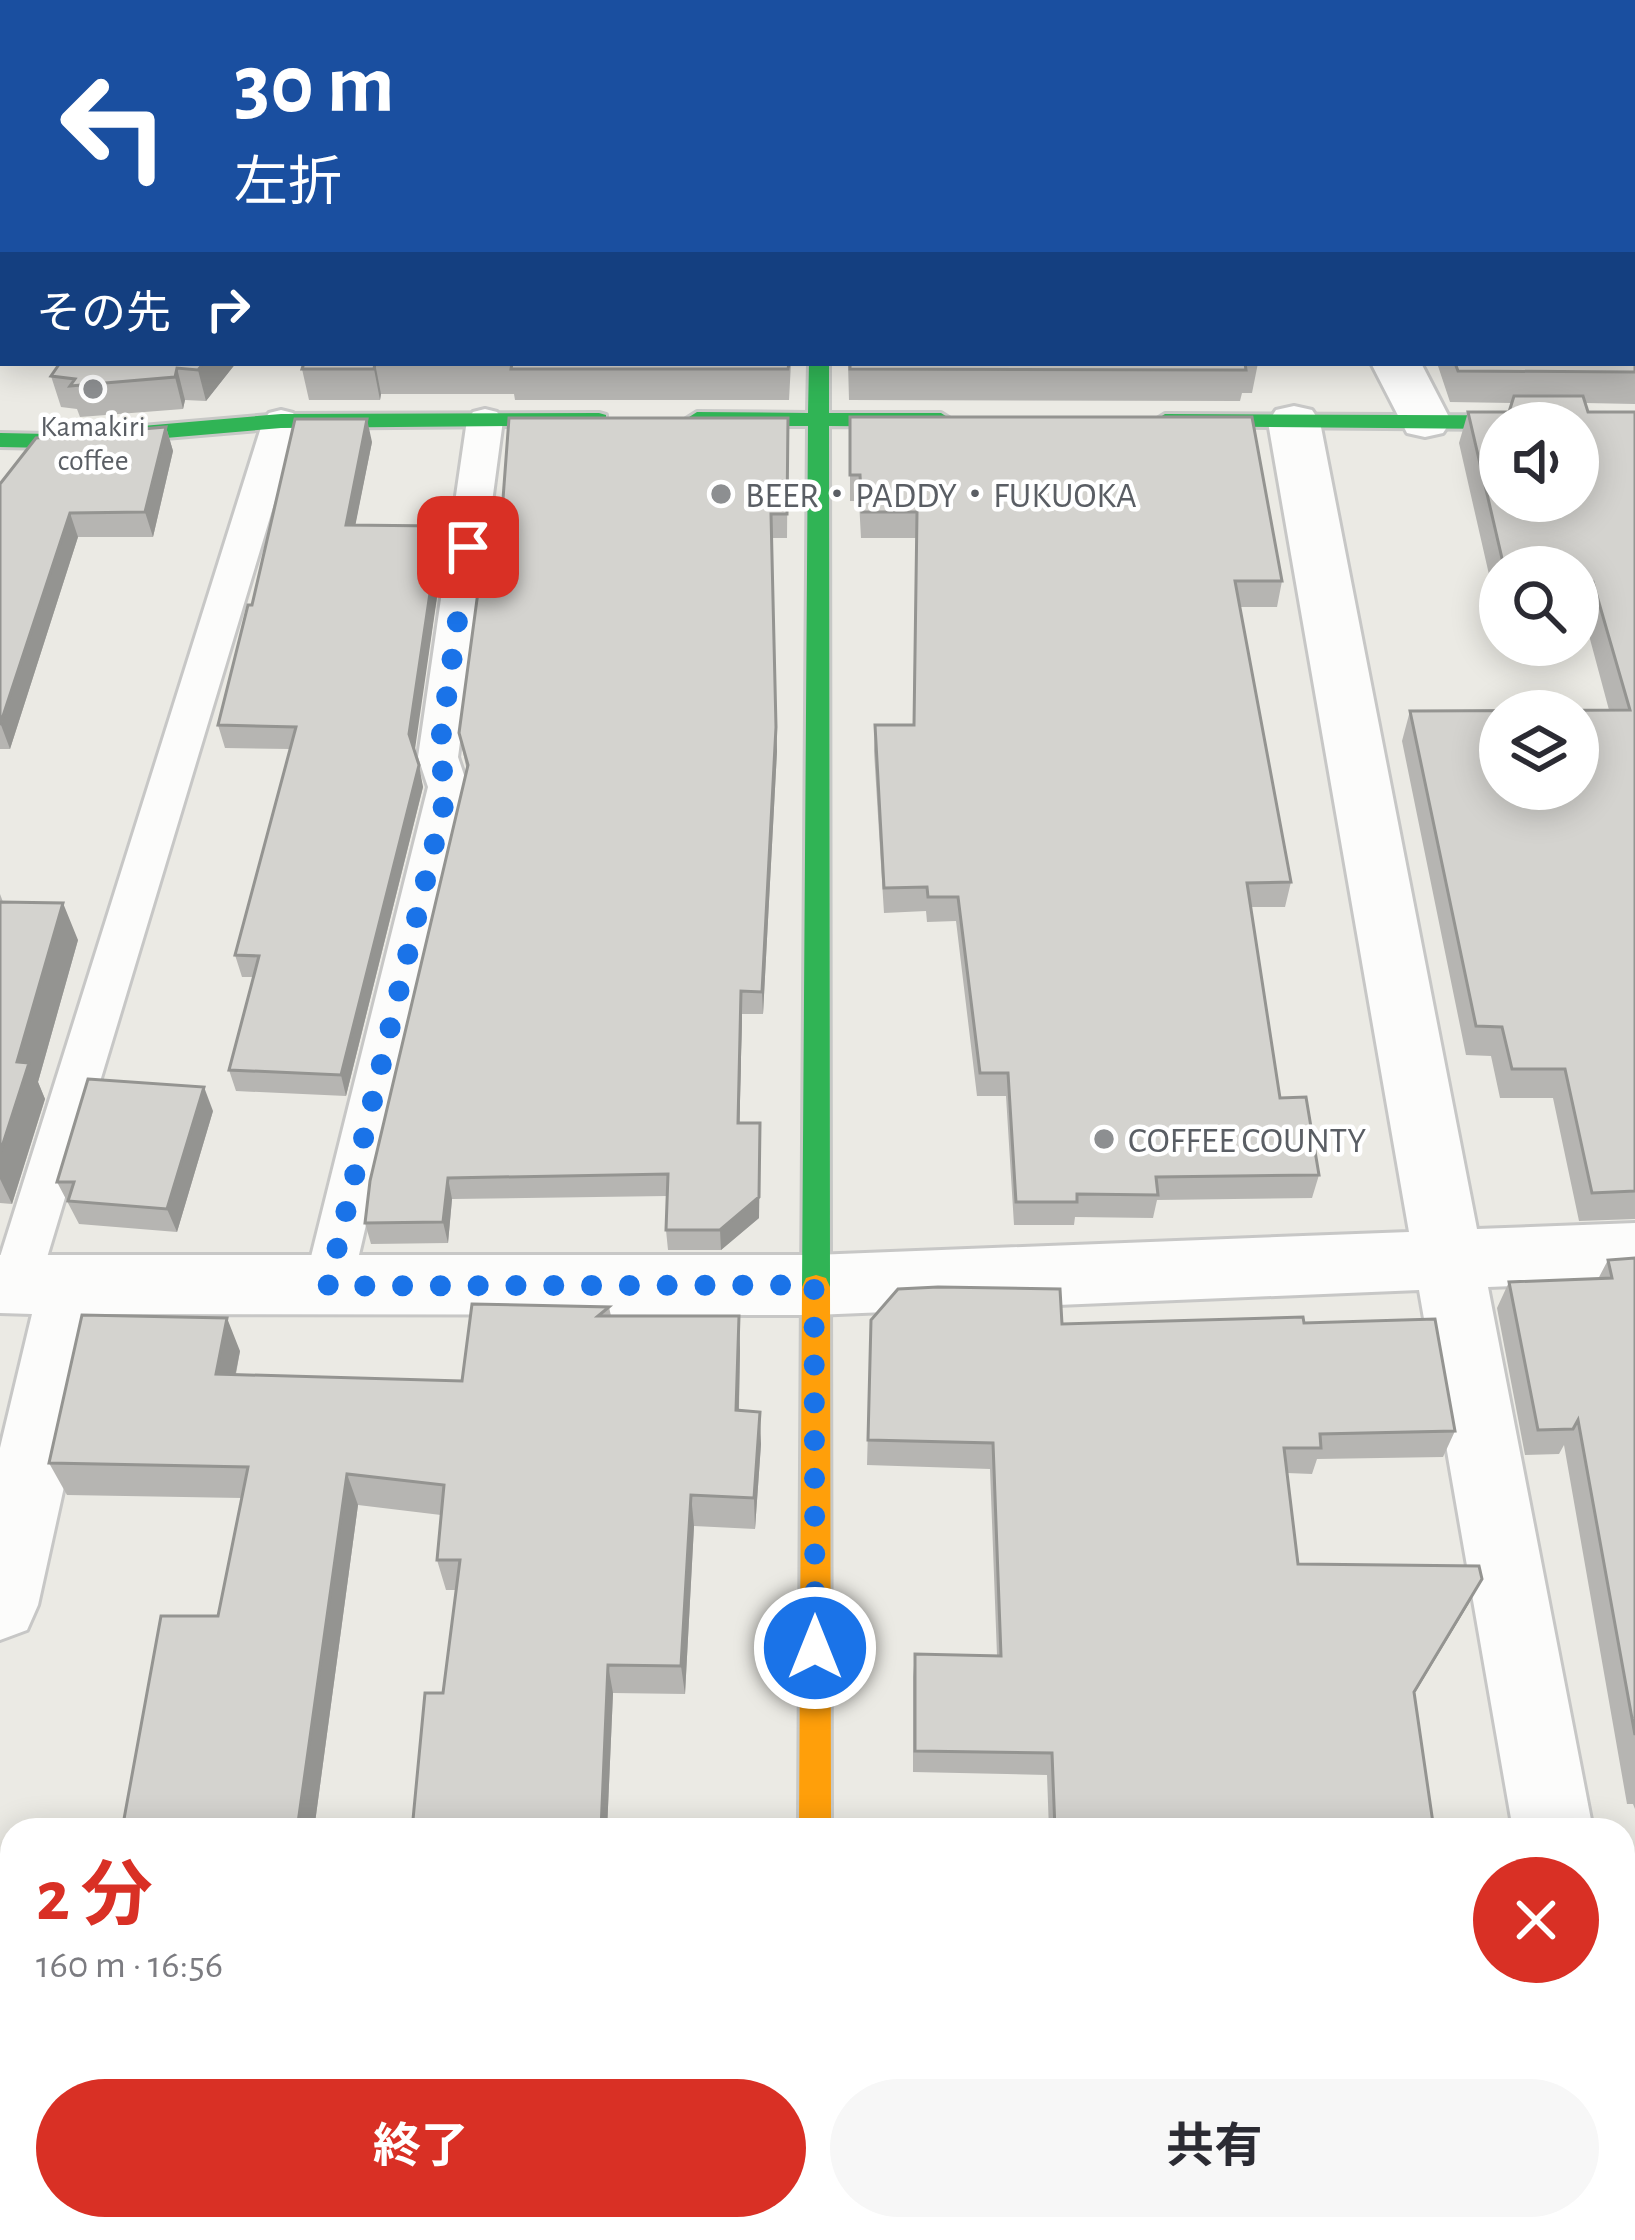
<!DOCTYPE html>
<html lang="ja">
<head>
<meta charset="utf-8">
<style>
	body { margin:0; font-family:"Alegreya Sans","Noto Sans JP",sans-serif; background:#f7f7f7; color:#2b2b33; height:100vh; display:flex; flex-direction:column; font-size:45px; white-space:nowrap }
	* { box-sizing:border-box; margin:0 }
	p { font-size:39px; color:#7c7c81 }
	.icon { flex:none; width:66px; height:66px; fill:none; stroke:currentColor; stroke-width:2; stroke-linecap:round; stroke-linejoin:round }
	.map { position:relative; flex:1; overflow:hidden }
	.drawer { position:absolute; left:0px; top:1818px; width:1635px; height:423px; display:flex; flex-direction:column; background:#fff; border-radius:36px 36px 0 0; box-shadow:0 6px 30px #0003 }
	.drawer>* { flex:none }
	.top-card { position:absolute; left:0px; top:0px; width:1635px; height:366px; box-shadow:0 6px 30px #0003; background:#1a4fa0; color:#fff; overflow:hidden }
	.tools { position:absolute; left:1479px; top:402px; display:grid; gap:24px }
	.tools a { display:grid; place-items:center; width:120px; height:120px; border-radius:50%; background:#fff; box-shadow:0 6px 30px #0003; font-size:60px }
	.pin { position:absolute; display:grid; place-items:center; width:102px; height:102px; color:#fff; margin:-51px; border-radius:24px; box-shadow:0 6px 18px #0006 }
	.me { position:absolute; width:132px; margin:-66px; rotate:0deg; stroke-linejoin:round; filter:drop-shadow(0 0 9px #0008) }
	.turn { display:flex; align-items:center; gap:42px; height:252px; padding:0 36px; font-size:54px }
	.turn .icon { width:156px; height:156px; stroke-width:2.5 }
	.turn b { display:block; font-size:84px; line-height:102px }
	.then { display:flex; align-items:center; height:114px; padding:0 36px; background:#0003; gap:24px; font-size:45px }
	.round { display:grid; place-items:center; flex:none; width:126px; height:126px; border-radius:63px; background:#f7f7f7 }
	.summary { display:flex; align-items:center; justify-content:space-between; height:204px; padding:0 36px }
	h1 { font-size:72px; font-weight:700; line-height:90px; color:#d93025 }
	.action { display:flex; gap:24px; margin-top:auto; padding:24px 36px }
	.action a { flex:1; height:138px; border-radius:72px; background:#d93025; color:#fff; font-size:48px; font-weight:700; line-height:138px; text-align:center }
	.action a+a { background:#f7f7f7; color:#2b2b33 }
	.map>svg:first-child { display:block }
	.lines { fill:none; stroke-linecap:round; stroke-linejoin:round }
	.lane-casing { stroke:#c7c7c6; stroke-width:6 }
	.street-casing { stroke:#c7c7c6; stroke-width:6 }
	.fast-casing { stroke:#c7c8c6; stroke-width:6 }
	.slow-casing { stroke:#c7c8c6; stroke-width:6 }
	.jam-casing { stroke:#c7c8c6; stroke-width:6 }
	.lane { fill:#fcfcfb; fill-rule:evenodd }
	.street { fill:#fcfcfb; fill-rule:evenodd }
	.fast { fill:#30b455; fill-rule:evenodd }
	.slow { fill:#ff9f0a; fill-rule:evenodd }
	.jam { fill:#e5322d; fill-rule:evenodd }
	.wall { fill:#b6b5b2 }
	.shaded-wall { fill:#949491 }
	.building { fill:#d4d3cf; stroke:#949491; stroke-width:3; fill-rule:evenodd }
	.route { stroke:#1a73e8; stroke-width:21; stroke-dasharray:0 37.8 }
	.poi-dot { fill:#8d8f91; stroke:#fff; stroke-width:4.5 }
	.labels { text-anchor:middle; stroke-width:9; stroke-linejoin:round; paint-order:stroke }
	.far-poi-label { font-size:30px; fill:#5a5e64; stroke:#fff }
	.poi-label { font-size:36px; fill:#5a5e64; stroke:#fff; text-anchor:start }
</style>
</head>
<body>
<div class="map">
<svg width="1635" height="2240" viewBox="0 0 1635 2240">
	<rect width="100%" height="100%" fill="#ebeae4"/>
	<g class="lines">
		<defs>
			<path id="lane" d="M367,0H397L366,3Z
				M1490,0H1520L1521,3H1491Z
				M485,409L497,412L503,420L458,757L468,787L352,1285L345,1299L328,1305L311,1299L304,1285L428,787L418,757L467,420L473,412Z
				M281,410L293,413L299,421L39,1284L32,1298L15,1304L0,1299V1257L263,421L269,413Z"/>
			<path id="street" d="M1371,363H1421L1451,421L1443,433L1425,437L1407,433Z
				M1294,406L1312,410L1320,422L1477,1229L1635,1223V1281L1488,1287L1593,1830H1513L1419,1290L814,1315L102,1314L38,1605L27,1630L0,1640V1448L32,1314L0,1313V1255H814L1409,1232L1268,422L1276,410Z
				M1623,2170L1635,2175V2240H1583L1581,2229H1623Z"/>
			<path id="fast" d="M263,0H342L261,3Z
				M3,310V326L0,327V311Z
				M809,363H829V413H941L952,420L941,427L829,426L830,1287L826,1296L816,1299L806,1296L802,1287L808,426H697L686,419L697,412L808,413Z
				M599,413L606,415V425L281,428L49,448L0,447V433L49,434L281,414Z
				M1165,414L1635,416V430L1578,429V423H1500V429L1158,426L1154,421Z
				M798,2229H834V2240H798Z"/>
			<path id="slow" d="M709,0H1392L1390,3Z
				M816,1275L826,1278L830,1287L831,1830H799L802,1287L806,1278Z"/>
			<path id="jam" d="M0,9H3V19H0Z"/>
		</defs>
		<use href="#lane" class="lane-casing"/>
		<use href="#street" class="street-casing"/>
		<use href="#fast" class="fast-casing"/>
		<use href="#slow" class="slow-casing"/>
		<use href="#jam" class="jam-casing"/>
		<use href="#lane" class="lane"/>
		<use href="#street" class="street"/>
		<use href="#fast" class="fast"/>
		<use href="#slow" class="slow"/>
		<use href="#jam" class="jam"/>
	</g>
	<path class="wall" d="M1635,16V404L1585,403L1588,412H1635V1219L1579,1221L1553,1098H1500L1491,1056L1466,1055L1402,741L1410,711L1609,710L1583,613H1578V567H1500V614H1498L1459,443L1468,412H1509L1512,403L1450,402L1437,363H1632Z
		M60,363H236L206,401L185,400L183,409L80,417L77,409L61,407L51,376Z
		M304,363H791L789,400H515L514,394H381L380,400H309L302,369Z
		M848,363H1258L1252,393H1242L1240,401L849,400Z
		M850,417L1282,581L1277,607H1240L1291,882L1285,907H1250L1280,1098L1319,1175L1312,1198L1157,1200L1153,1218L1075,1217L1074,1225H1014L1006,1096H977L956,921L927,922L926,911L884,913L874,751L875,725H913L916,538H861L859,501H850Z
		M788,418L787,538H771L777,751L763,1014H742L739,1123H760L759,1218L721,1250H668L666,1230L667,1196L452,1199L448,1243L371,1244L365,1223L467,771L459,733L501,526Z
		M166,427L173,451L153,537H78L10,749H0V484Z
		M372,442L355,525L444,549L414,750L423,787L346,1096L236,1091L229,1070L253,977H242L235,955L290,749L225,748L218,725L252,605Z
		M0,894L3,902L78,940L38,1082L45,1099L12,1204L0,1203Z
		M213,1111L177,1232L79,1224L57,1182Z
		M1635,1258V1809L1633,1804H1627L1564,1445L1559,1454L1525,1455L1497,1308L1509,1282L1598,1279L1608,1260Z
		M609,1307L611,1316L740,1350L739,1410L761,1444L755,1529L694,1526L685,1694L613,1693L607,1830H412L443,1693L456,1590H446L437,1560L441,1515L358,1505L314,1830H122L218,1616L242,1498L67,1495L49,1463L240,1351L236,1374L462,1381Z
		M871,1320L1062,1324L1304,1323L1455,1431L1443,1457L1317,1459L1312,1474L1287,1473L1298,1564L1469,1603L1414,1694L1434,1830H1049L1047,1775L913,1772V1677L915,1654L997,1655L990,1469L867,1465Z"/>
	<path class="shaded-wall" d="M204,363H236L206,401L198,370Z
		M375,363L381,394L380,400L374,369Z
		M177,368L185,400L183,409L175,377Z
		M367,419L372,442L351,547L346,525Z
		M166,427L173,451L153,537L145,512Z
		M70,513L78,537L10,749L1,725Z
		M440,526L444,549L414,756L409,734Z
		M776,727L777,751L763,1014L762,992Z
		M419,765L423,787L346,1096L341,1075Z
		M63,903L78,940L38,1082L45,1099L12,1204L0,1179V1153L17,1062Z
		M741,991L742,1014L739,1145L738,1123Z
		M204,1087L213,1111L177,1232L167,1209Z
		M760,1123L759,1218L721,1250L720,1230Z
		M448,1178L452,1199L448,1243L443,1222Z
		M739,1316L740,1350L738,1443L736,1410Z
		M227,1318L240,1351L229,1407L216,1374Z
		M760,1412L761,1444L755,1529L754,1498Z
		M347,1474L358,1505L314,1830H297Z
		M691,1495L694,1526L685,1694L681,1666Z
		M1482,1579L1469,1603L1402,1714L1414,1692Z
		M608,1665L613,1693L607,1830H601Z
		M583,2229H590V2240H582Z"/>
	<path class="building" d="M1632,16H1635V372L1458,371L1455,363H1632Z
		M60,363H204L198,370L177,368L175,377L70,386L75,379L51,376Z
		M304,363H789L788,369H511L512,363H375L374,369H302Z
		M850,363H1245L1246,370L850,369Z
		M1514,396H1583L1588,412H1635V1191L1592,1193L1565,1069H1512L1502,1027L1476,1026L1410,711L1630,710L1593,582L1578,583V567H1504L1468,412H1509ZM1500,423H1578V501H1500ZM1500,711H1578V789H1500Z
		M850,417H1252L1282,581H1235L1291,882L1247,883L1280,1098L1306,1097L1319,1175L1156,1177L1158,1195L1077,1194V1202H1016L1008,1073H980L958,897H928L927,887L884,888L875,725H914L917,512H862L860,475H850Z
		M509,418H788L787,514H771L776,727L762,992L741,991L738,1123H760L759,1197L720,1230H666L668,1174L448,1178L443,1222L365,1223L370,1181L468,765L459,733L487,525L501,526Z
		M295,419H367L346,525L440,526L409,734L419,765L341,1075L229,1070L259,956L235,955L296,727L218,725L248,605H252Z
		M166,427L145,512L70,513L0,725V484L36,438Z
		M0,902L63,903L17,1062L29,1063L0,1153Z
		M88,1079L204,1087L167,1209L68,1201L74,1182H57Z
		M1635,1258V1735L1578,1420L1573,1429L1538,1430L1509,1282L1612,1278L1608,1260Z
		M938,1287L1060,1289L1062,1324L1303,1317L1304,1323L1435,1319L1455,1431L1320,1434L1321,1448H1284L1298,1564L1479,1566L1482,1579L1414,1692L1434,1830H1055L1052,1753L915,1751V1654L1001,1656L993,1443L868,1440L871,1320L898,1289Z
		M472,1304L609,1307L598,1316H739L736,1410L760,1412L754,1498L691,1495L681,1666L608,1665L601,1830H412L425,1693H443L460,1560H437L444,1485L347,1474L297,1830H122L161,1616H218L248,1467L49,1463L82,1315L227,1318L216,1374L462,1381Z
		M12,1960V2229H583L582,2240H0V1979H7Z
		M872,2229H1554L1556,2240H872Z"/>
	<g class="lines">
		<path class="route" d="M468,547L438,758L448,787L328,1286L814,1285L815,1648"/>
	</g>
	<g class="poi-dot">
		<circle cx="93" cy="389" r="12"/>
		<circle cx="721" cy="494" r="12"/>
		<circle cx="1104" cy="1139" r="12"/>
	</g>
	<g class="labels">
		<g class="far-poi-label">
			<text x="93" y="436">Kamakiri<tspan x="93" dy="34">coffee</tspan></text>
		</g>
		<g class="poi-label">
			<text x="745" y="507">BEER・PADDY・FUKUOKA</text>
			<text x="1128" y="1152">COFFEE COUNTY</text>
		</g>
	</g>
</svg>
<div class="tools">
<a><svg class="icon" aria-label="sound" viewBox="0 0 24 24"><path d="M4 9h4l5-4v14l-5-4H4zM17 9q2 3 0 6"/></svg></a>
<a><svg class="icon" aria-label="search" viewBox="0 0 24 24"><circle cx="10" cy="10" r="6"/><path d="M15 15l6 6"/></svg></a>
<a><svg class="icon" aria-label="layers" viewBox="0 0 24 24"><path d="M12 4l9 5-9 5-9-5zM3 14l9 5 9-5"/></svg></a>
</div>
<div class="pin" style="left:468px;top:547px;background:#d93025"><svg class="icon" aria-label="arrive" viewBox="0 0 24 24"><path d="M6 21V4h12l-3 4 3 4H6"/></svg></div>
<svg class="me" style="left:815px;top:1648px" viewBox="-20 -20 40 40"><circle r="17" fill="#1a73e8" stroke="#fff" stroke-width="3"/><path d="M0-11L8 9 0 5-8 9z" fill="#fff"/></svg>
<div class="top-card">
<div class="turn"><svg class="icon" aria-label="left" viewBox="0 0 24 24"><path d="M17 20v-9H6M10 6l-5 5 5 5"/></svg><div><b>30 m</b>左折</div></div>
<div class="then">その先<svg class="icon" aria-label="right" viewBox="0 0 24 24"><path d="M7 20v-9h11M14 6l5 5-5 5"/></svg></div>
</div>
<section class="drawer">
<div class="summary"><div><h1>2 分</h1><p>160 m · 16:56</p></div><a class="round" style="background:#d93025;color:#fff"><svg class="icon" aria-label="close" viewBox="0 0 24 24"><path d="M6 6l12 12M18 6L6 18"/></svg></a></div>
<div class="action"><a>終了</a><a>共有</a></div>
</section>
</div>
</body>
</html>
